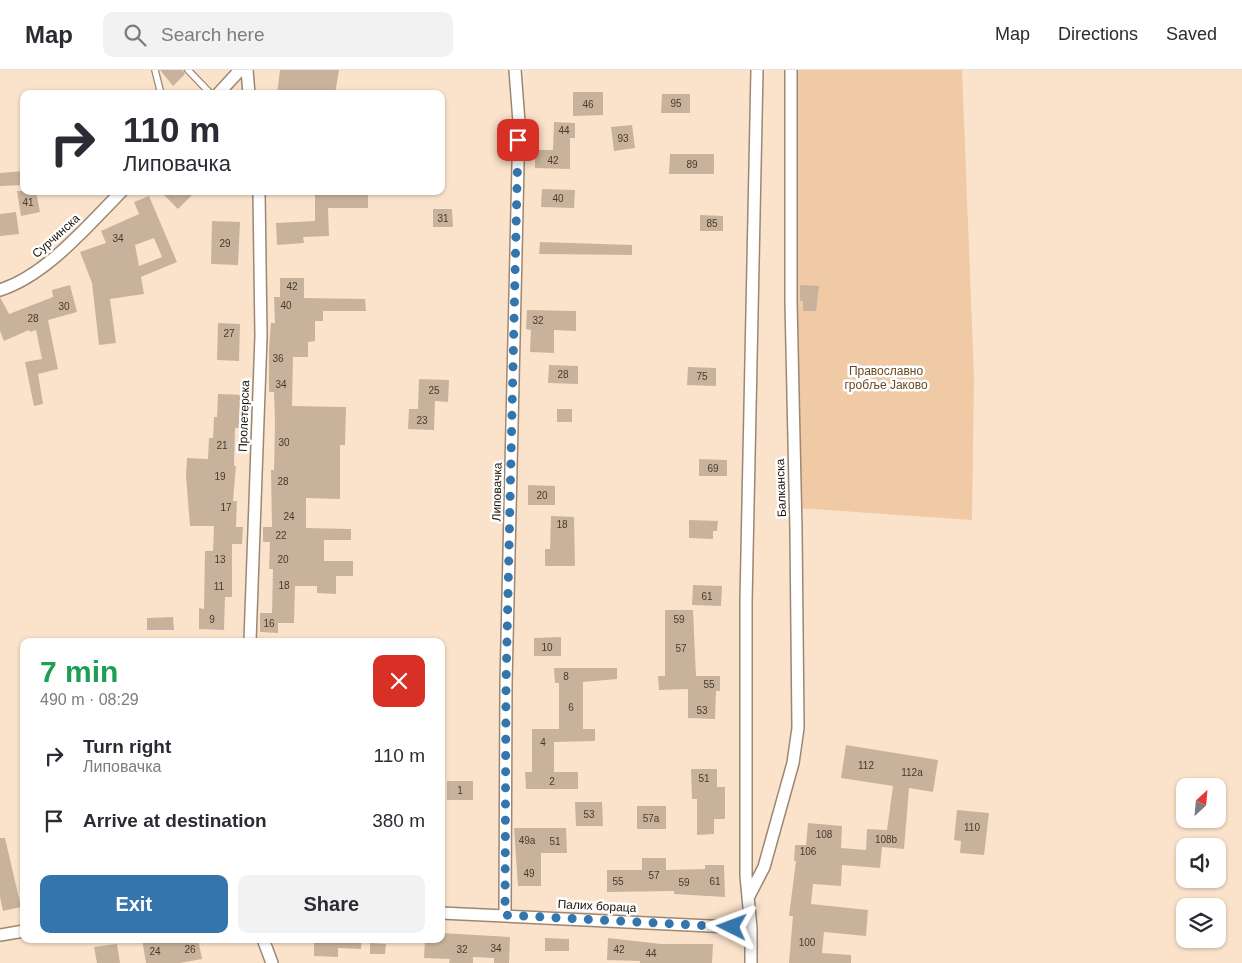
<!DOCTYPE html>
<html lang="en">
<head>
<meta charset="utf-8">
<style>
	body { margin:0; font-family:Helvetica,sans-serif; background:#f2f2f3; color:#2b2b33; height:100vh; display:flex; flex-direction:column; font-size:19px; white-space:nowrap }
	* { box-sizing:border-box; margin:0 }
	p { font-size:16px; color:#7c7c81 }
	.icon { flex:none; width:28px; height:28px; fill:none; stroke:currentColor; stroke-width:2; stroke-linecap:round; stroke-linejoin:round }
	.map { position:relative; flex:1; overflow:hidden }
	.drawer { position:absolute; left:20px; top:568px; width:425px; height:305px; display:flex; flex-direction:column; background:#fff; border-radius:10px; box-shadow:0 1px 4px #0004 }
	.drawer>* { flex:none }
	.guide { position:absolute; left:20px; top:20px; width:425px; height:105px; border-radius:10px; box-shadow:0 1px 4px #0004; background:#fff; color:#2b2b33; overflow:hidden }
	.needle { width:32px; rotate:26deg }
	.tools { position:absolute; left:1176px; top:708px; display:grid; gap:10px }
	.tools a { display:grid; place-items:center; width:50px; height:50px; border-radius:10px; background:#fff; box-shadow:0 1px 4px #0004; font-size:25px }
	.pin { position:absolute; display:grid; place-items:center; width:42px; height:42px; color:#fff; margin:-21px; border-radius:10px; box-shadow:0 2px 8px #0006 }
	.me { position:absolute; width:55px; margin:-28px; rotate:273deg; stroke-linejoin:round; filter:drop-shadow(0 0 4px #0008) }
	.turn { display:flex; align-items:center; gap:18px; height:105px; padding:0 20px; font-size:22px }
	.turn .icon { width:65px; height:65px; stroke-width:2.5 }
	.turn b { display:block; font-size:35px; line-height:42px }
	.round { display:grid; place-items:center; flex:none; width:52px; height:52px; border-radius:10px; background:#f2f2f3 }
	.summary { display:flex; align-items:center; justify-content:space-between; height:85px; padding:0 20px }
	h1 { font-size:30px; font-weight:800; line-height:38px; color:#1e9e55 }
	.cta { display:flex; gap:10px; margin-top:auto; padding:10px 20px }
	.cta a { flex:1; height:58px; border-radius:10px; background:#3475ac; color:#fff; font-size:20px; font-weight:800; line-height:58px; text-align:center }
	.cta a+a { background:#f2f2f3; color:#2b2b33 }
	ul { padding:0; list-style:none }
	li { display:flex; align-items:center; gap:15px; height:65px; padding:0 20px }
	li div { flex:1 }
	li b { display:block; font-size:19px }
	li em { font-style:normal }
	header { display:flex; align-items:center; gap:30px; box-sizing:border-box; height:70px; padding:0 25px; background:#fff; border-bottom:1px solid #e1e1e2 }
	header strong { font-size:24px }
	nav { display:flex; gap:28px; margin-inline-start:auto; font-size:18px }
	.search { width:350px; height:45px; background:#f2f2f3; display:flex; align-items:center; gap:12px; box-sizing:border-box; padding:0 18px; border-radius:10px; color:#7c7c81; font-size:19px }
	.map>svg:first-child { display:block }
	.green { fill:#efcaa5 }
	.building { fill:#c9b29b; fill-rule:evenodd }
	.lines { fill:none; stroke-linecap:round; stroke-linejoin:round }
	.service-casing { stroke:#9d8772; stroke-width:8 }
	.minor-casing { stroke:#9d8772; stroke-width:14 }
	.service { stroke:#fff; stroke-width:5.5 }
	.minor { stroke:#fff; stroke-width:11 }
	.route { stroke:#3475ac; stroke-width:9; stroke-dasharray:0 16.2 }
	.labels { text-anchor:middle; stroke-width:5; stroke-linejoin:round; paint-order:stroke }
	.number-label { font-size:10px; fill:#463a2e }
	.street-label { font-size:12px; fill:#1a1209; stroke:#fff }
	.park-label { font-size:12px; fill:#6b4820; stroke:#fff }
</style>
</head>
<body>
<header>
<strong>Map</strong>
<div class="search"><svg class="icon" aria-label="search" viewBox="0 0 24 24"><circle cx="10" cy="10" r="6"/><path d="M15 15l6 6"/></svg>Search here</div>
<nav><a>Map</a><a>Directions</a><a>Saved</a></nav>
</header>
<div class="map">
<svg width="1242" height="893" viewBox="0 0 1242 893">
	<rect width="100%" height="100%" fill="#fbe3cb"/>
	<path class="green" d="M794,0H962L974,307L972,450L798,438Z"/>
	<path class="building" d="M160,0H183L185,4L173,16Z
		M280,0H339L335,24H277Z
		M573,22H603V45L573,46Z
		M662,24H690V43H661Z
		M554,52L575,53V68H570V99L535,98V80H553Z
		M632,55L635,78L614,81L611,57Z
		M670,84H714V104H669Z
		M24,101V115L0,116V103Z
		M542,119L575,120L574,138L541,137Z
		M17,121H36L40,142L21,146Z
		M160,121H196L178,139Z
		M315,121H350V124H368V138H328L329,166L303,167L304,173L277,175L276,153L315,151Z
		M149,126L177,192L141,207L144,224L110,229L116,273L99,275L92,213L80,182L106,173L101,161L139,144L134,132ZM154,168L162,187L139,196L135,175Z
		M433,139H452L453,157H433Z
		M16,142L19,164L0,166V144Z
		M700,145L723,146V161H700Z
		M212,151L240,152L238,195L211,194Z
		M540,172L632,175V185L539,184Z
		M280,208H304V228L365,229L366,241H323V251H315V271L308,272V287H293L292,336L346,337L345,375H340V429L306,428V458L351,459V470H324V491H353V506H336V524L317,523V516H295L294,553H278V563L260,562V543H272L273,499H269L270,472H263V457H272L271,400H274L275,353L274,322H269V279L271,253H275L274,227H280Z
		M70,215L77,242L48,250L58,299L38,304L43,334L34,336L25,292L42,289L36,260L30,262L29,260L4,271L0,261V227L9,244L53,227L52,220Z
		M800,215L819,216L816,241H803V231H800Z
		M527,240L576,241V261L554,260V283L530,282L531,260L526,259Z
		M218,253L240,254L239,291L217,290Z
		M549,295L578,296V314L548,313Z
		M688,297L716,298V316L687,315Z
		M419,309L449,310L448,332L435,331L434,360L408,359L409,339H418Z
		M218,324L245,325L244,358H235L234,396H236L233,431H237L236,457H243L242,474H232V527H225L224,560L199,559V538L204,539L205,481H213L214,456H190L186,406L187,388L208,389L209,368H213L214,347H217Z
		M557,339H572V352H557Z
		M699,389L727,390V406H699Z
		M528,415L555,416V435H528Z
		M551,446L574,447L575,496H545V479H550Z
		M689,450L718,451L717,461H713V469L689,468Z
		M693,515L722,516L721,536L692,535Z
		M665,540H693L696,606H720V621H716L715,649L688,648V619L659,620L658,606H665Z
		M173,547L174,560H147V548Z
		M561,567V586H534V568Z
		M554,598H617V609L583,612V659H595V671L554,672V702H578V719H526L525,702H532V659H559V613H555Z
		M846,675L938,690L933,722L909,718L904,779L882,777L880,798L842,795L841,816L813,814L811,834L868,840L866,866L824,862L822,883L851,885V893H789L793,846H789L796,791H794L795,775H806L808,753L842,756L841,778L866,780L867,759L887,760L893,716L841,708Z
		M691,699H717V717H725V749H714V764L697,765V729H692Z
		M447,711H473V730H447Z
		M575,732H602L603,756H576Z
		M637,736H666V759H637Z
		M957,740L989,743L984,785L960,783L961,771L954,770Z
		M514,758H566L567,783H541V816H518Z
		M0,768H5L21,837L3,841L0,827Z
		M642,788H666V800L705,799V795H724L725,827L674,824V821L607,822V800H642Z
		M441,863L510,867L509,893H494V888L473,887V893H449L450,889L424,888L425,869H441Z
		M545,868L569,869V881H545Z
		M608,868L661,874H713L712,893H640V891L607,890Z
		M142,869H198L202,889L180,893H146Z
		M325,869H362L361,879L338,878V887L314,886V873H325Z
		M370,873L386,874L385,884H370Z
		M117,874L120,893H97L94,877Z"/>
	<g class="lines">
		<defs>
			<path id="service" d="M155,0L161,24
				M188,0L211,24"/>
			<path id="minor" d="M247,0L249,24
				M218,24L240,0
				M0,220C47,205 88,155 122,121
				M250,571L261,266L259,121
				M748,828L764,797L793,693L798,658L796,461L791,232V0
				M441,843L751,858
				M505,845L506,614L519,52L515,0
				M0,865L24,861
				M263,869L272,893
				M751,893V858L746,806V532L757,0"/>
		</defs>
		<use href="#service" class="service-casing"/>
		<use href="#minor" class="minor-casing"/>
		<use href="#service" class="service"/>
		<use href="#minor" class="minor"/>
	</g>
	<g class="lines">
		<path class="route" d="M518,70L506,614L505,845L732,857"/>
	</g>
	<g class="labels">
		<g class="number-label">
			<text x="676" y="37">95</text>
			<text x="588" y="38">46</text>
			<text x="564" y="64">44</text>
			<text x="623" y="72">93</text>
			<text x="553" y="94">42</text>
			<text x="692" y="98">89</text>
			<text x="558" y="132">40</text>
			<text x="28" y="136">41</text>
			<text x="443" y="152">31</text>
			<text x="712" y="157">85</text>
			<text x="118" y="172">34</text>
			<text x="225" y="177">29</text>
			<text x="292" y="220">42</text>
			<text x="286" y="239">40</text>
			<text x="64" y="240">30</text>
			<text x="33" y="252">28</text>
			<text x="538" y="254">32</text>
			<text x="229" y="267">27</text>
			<text x="278" y="292">36</text>
			<text x="563" y="308">28</text>
			<text x="702" y="310">75</text>
			<text x="281" y="318">34</text>
			<text x="434" y="324">25</text>
			<text x="422" y="354">23</text>
			<text x="284" y="376">30</text>
			<text x="222" y="379">21</text>
			<text x="713" y="402">69</text>
			<text x="220" y="410">19</text>
			<text x="283" y="415">28</text>
			<text x="542" y="429">20</text>
			<text x="226" y="441">17</text>
			<text x="289" y="450">24</text>
			<text x="562" y="458">18</text>
			<text x="281" y="469">22</text>
			<text x="220" y="493">13</text>
			<text x="283" y="493">20</text>
			<text x="284" y="519">18</text>
			<text x="219" y="520">11</text>
			<text x="707" y="530">61</text>
			<text x="212" y="553">9</text>
			<text x="679" y="553">59</text>
			<text x="269" y="557">16</text>
			<text x="547" y="581">10</text>
			<text x="681" y="582">57</text>
			<text x="566" y="610">8</text>
			<text x="709" y="618">55</text>
			<text x="571" y="641">6</text>
			<text x="702" y="644">53</text>
			<text x="543" y="676">4</text>
			<text x="866" y="699">112</text>
			<text x="912" y="706">112a</text>
			<text x="704" y="712">51</text>
			<text x="552" y="715">2</text>
			<text x="460" y="724">1</text>
			<text x="589" y="748">53</text>
			<text x="651" y="752">57a</text>
			<text x="972" y="761">110</text>
			<text x="824" y="768">108</text>
			<text x="886" y="773">108b</text>
			<text x="527" y="774">49a</text>
			<text x="555" y="775">51</text>
			<text x="808" y="785">106</text>
			<text x="529" y="807">49</text>
			<text x="654" y="809">57</text>
			<text x="618" y="815">55</text>
			<text x="715" y="815">61</text>
			<text x="684" y="816">59</text>
			<text x="807" y="876">100</text>
			<text x="496" y="882">34</text>
			<text x="190" y="883">26</text>
			<text x="462" y="883">32</text>
			<text x="619" y="883">42</text>
			<text x="155" y="885">24</text>
			<text x="651" y="887">44</text>
		</g>
		<g class="street-label">
			<text transform="translate(56 166) rotate(-42)" y="4">Сурчинска</text>
			<text transform="translate(244 346) rotate(-88)" y="4">Пролетерска</text>
			<text transform="translate(781 418) rotate(-92)" y="4">Балканска</text>
			<text transform="translate(497 422) rotate(-89)" y="4">Липовачка</text>
			<text transform="translate(597 836) rotate(3)" y="4">Палих бораца</text>
		</g>
		<g class="park-label">
			<text x="886" y="305">Православно<tspan x="886" dy="14">гробље Јаково</tspan></text>
		</g>
	</g>
</svg>
<div class="tools">
<a><svg class="needle" viewBox="-14 -14 28 28"><path d="M0-13l5 13h-10z" fill="#e53935"/><path d="M0 13l5-13h-10z" fill="#7c7c81"/></svg></a>
<a><svg class="icon" aria-label="sound" viewBox="0 0 24 24"><path d="M4 9h4l5-4v14l-5-4H4zM17 9q2 3 0 6"/></svg></a>
<a><svg class="icon" aria-label="layers" viewBox="0 0 24 24"><path d="M12 4l9 5-9 5-9-5zM3 14l9 5 9-5"/></svg></a>
</div>
<div class="pin" style="left:518px;top:70px;background:#d93025"><svg class="icon" aria-label="arrive" viewBox="0 0 24 24"><path d="M6 21V4h12l-3 4 3 4H6"/></svg></div>
<svg class="me" style="left:732px;top:857px" viewBox="-20 -20 40 40"><path d="M0-17L14 15 0 8-14 15z" fill="#3475ac" stroke="#fff" stroke-width="4"/></svg>
<div class="guide">
<div class="turn"><svg class="icon" aria-label="right" viewBox="0 0 24 24"><path d="M7 20v-9h11M14 6l5 5-5 5"/></svg><div><b>110 m</b>Липовачка</div></div>
</div>
<section class="drawer">
<div class="summary"><div><h1>7 min</h1><p>490 m · 08:29</p></div><a class="round" style="background:#d93025;color:#fff"><svg class="icon" aria-label="close" viewBox="0 0 24 24"><path d="M6 6l12 12M18 6L6 18"/></svg></a></div>
<ul>
<li><svg class="icon" aria-label="right" viewBox="0 0 24 24"><path d="M7 20v-9h11M14 6l5 5-5 5"/></svg><div><b>Turn right</b><p>Липовачка</p></div><em>110 m</em></li>
<li><svg class="icon" aria-label="arrive" viewBox="0 0 24 24"><path d="M6 21V4h12l-3 4 3 4H6"/></svg><div><b>Arrive at destination</b></div><em>380 m</em></li>
</ul>
<div class="cta"><a>Exit</a><a>Share</a></div>
</section>
</div>
</body>
</html>
